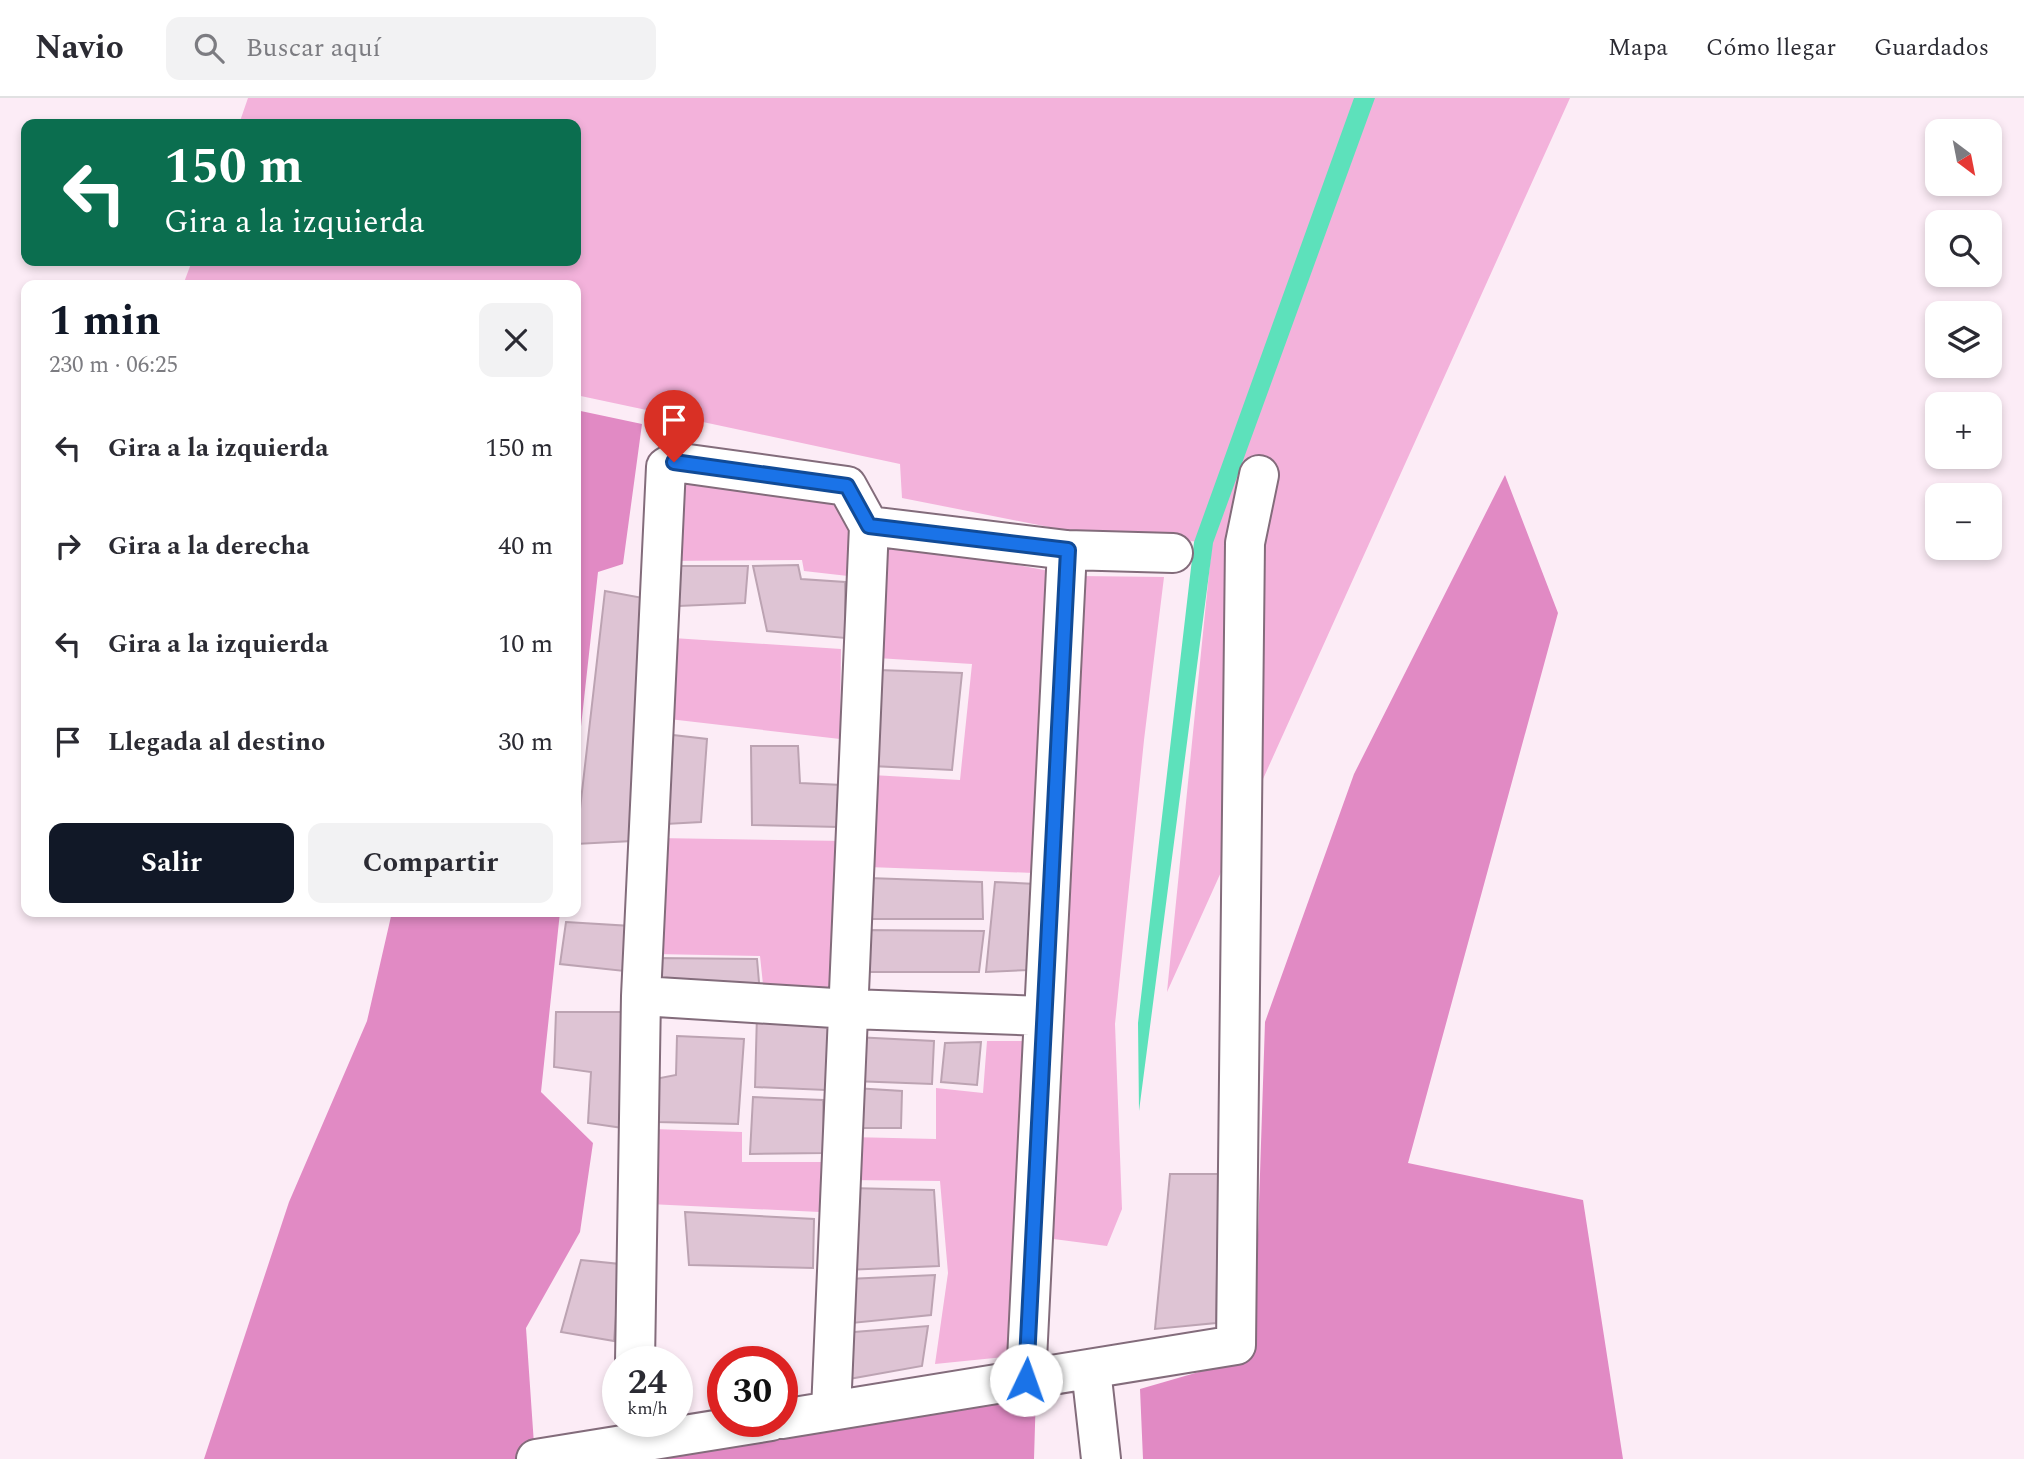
<!DOCTYPE html>
<html lang="es">
<head>
<meta charset="utf-8">
<style>
	body { margin:0; font-family:Spectral,serif; background:#f2f2f3; color:#2b2b33; height:100vh; display:flex; flex-direction:column; font-size:26px; white-space:nowrap }
	* { box-sizing:border-box; margin:0 }
	p { font-size:23px; color:#7c7c81 }
	.icon { flex:none; width:38px; height:38px; fill:none; stroke:currentColor; stroke-width:2; stroke-linecap:round; stroke-linejoin:round }
	.map { position:relative; flex:1; overflow:hidden }
	.details { position:absolute; left:21px; top:182px; width:560px; height:637px; display:flex; flex-direction:column; background:#fff; border-radius:14px; box-shadow:0 4px 10px #0003 }
	.details>* { flex:none }
	.banner { position:absolute; left:21px; top:21px; width:560px; height:147px; border-radius:14px; box-shadow:0 4px 10px #0003; background:#0b6e4f; color:#fff; overflow:hidden }
	.needle { width:46px; rotate:148deg }
	.tools { position:absolute; left:1925px; top:21px; display:grid; gap:14px }
	.tools a { display:grid; place-items:center; width:77px; height:77px; border-radius:14px; background:#fff; box-shadow:0 4px 10px #0003; font-size:35px }
	.speed { position:absolute; left:602px; top:1248px; display:flex; gap:14px; font-size:35px; font-weight:700; text-align:center }
	.speed>* { display:grid; place-content:center; width:91px; height:91px; border-radius:50%; background:#fff; box-shadow:0 4px 10px #0003; line-height:1 }
	.speed small { font-size:18px; font-weight:400 }
	.speed .limit { border:10px solid #d22; background:#fff; color:#111 }
	.pin { position:absolute; display:grid; place-items:center; width:60px; height:60px; color:#fff; margin:-72px -30px; border-radius:50% 50% 50% 0; rotate:-45deg; box-shadow:0 0 7px #0007 }
	.pin .icon { rotate:45deg }
	.me { position:absolute; width:77px; margin:-38px; rotate:3deg; stroke-linejoin:round; filter:drop-shadow(0 0 5px #0008) }
	.turn { display:flex; align-items:center; gap:24px; height:147px; padding:0 28px; font-size:32px }
	.turn .icon { width:91px; height:91px; stroke-width:2.5 }
	.turn b { display:block; font-size:49px; line-height:60px }
	.round { display:grid; place-items:center; flex:none; width:74px; height:74px; border-radius:14px; background:#f2f2f3 }
	.summary { display:flex; align-items:center; justify-content:space-between; height:119px; padding:0 28px }
	h1 { font-size:42px; font-weight:700; line-height:52px; color:#111827 }
	.action { display:flex; gap:14px; margin-top:auto; padding:14px 28px }
	.action a { flex:1; height:80px; border-radius:14px; background:#111827; color:#fff; font-size:28px; font-weight:700; line-height:80px; text-align:center }
	.action a+a { background:#f2f2f3; color:#2b2b33 }
	ul { padding:0; list-style:none }
	li { display:flex; align-items:center; gap:21px; height:98px; padding:0 28px }
	li div { flex:1 }
	li b { display:block; font-size:26px }
	li em { font-style:normal }
	header { display:flex; align-items:center; gap:42px; box-sizing:border-box; height:98px; padding:0 35px; background:#fff; border-bottom:2px solid #e1e1e2 }
	header strong { font-size:33px }
	nav { display:flex; gap:38px; margin-inline-start:auto; font-size:24px }
	.search { width:490px; height:63px; background:#f2f2f3; display:flex; align-items:center; gap:18px; box-sizing:border-box; padding:0 24px; border-radius:14px; color:#7c7c81; font-size:26px }
	.map>svg:first-child { display:block }
	.green { fill:#f3b2db }
	.forest { fill:#e18ac4 }
	.water { fill:#5de1bb }
	.building { fill:#dec4d4; stroke:#bca3b2; stroke-width:2 }
	.lines { fill:none; stroke-linecap:round; stroke-linejoin:round }
	.minor-casing { stroke:#836c7b; stroke-width:42 }
	.minor { stroke:#fff; stroke-width:38 }
	.route-casing { stroke:#114b97; stroke-width:18 }
	.route { stroke:#1a73e8; stroke-width:12 }
</style>
</head>
<body>
<header>
<strong>Navio</strong>
<div class="search"><svg class="icon" aria-label="search" viewBox="0 0 24 24"><circle cx="10" cy="10" r="6"/><path d="M15 15l6 6"/></svg>Buscar aquí</div>
<nav><a>Mapa</a><a>Cómo llegar</a><a>Guardados</a></nav>
</header>
<div class="map">
<svg width="2024" height="1361" viewBox="0 0 2024 1361">
	<rect width="100%" height="100%" fill="#fcecf6"/>
	<path class="green" d="M248,0H1570L1167,894L1212,445L1064,432L902,400L900,366L576,297V187H183L192,163H576V26H239Z
		M675,377L850,404L848,478L804,473L802,462L663,463Z
		M880,442L1055,474L1034,775L868,769L872,677L960,682L972,566L877,560Z
		M1080,478L1164,479L1144,642L1115,926L1122,1111L1107,1148L1046,1140Z
		M673,540L841,551L840,641L669,621Z
		M657,740L846,743L840,899L764,896L760,858L654,856Z
		M987,943H1031L1014,1258L935,1266L948,1175L940,1083L847,1082L850,1039L936,1041V990L983,995Z
		M653,1031L742,1034V1064H821L820,1114L649,1106Z"/>
	<path class="forest" d="M576,312L642,326L623,466L598,474L576,674Z
		M1505,377L1558,515L1408,1065L1583,1102L1623,1361H1143L1140,1291L1254,1258L1265,924L1354,676Z
		M392,814H560L541,994L593,1045L580,1134L526,1230L535,1361H204L289,1104L367,923Z
		M1036,1294L1034,1361H644Z"/>
	<path class="water" d="M1354,0H1375L1213,445L1139,1013L1138,925L1194,444Z"/>
	<path class="building" d="M798,467L801,481L845,484V540L767,533L753,468Z
		M676,468H748L745,505L679,508Z
		M605,493L643,500L632,743L576,746Z
		M878,572L962,575L952,672L872,668Z
		M673,637L707,641L701,724L666,726Z
		M751,648H798L800,685L842,687L839,729L752,727Z
		M868,780L982,784L983,821H865Z
		M995,784L1036,786L1029,872L986,874Z
		M566,824L631,828L624,873L560,866Z
		M862,832L984,833L979,874H860Z
		M655,860L757,861L760,896L651,889Z
		M556,914H627L623,1030L588,1025L591,974L554,969Z
		M757,916L832,918L826,992L755,989Z
		M677,938L744,941L738,1026L657,1024L655,981L676,977Z
		M854,939L934,943L932,986L853,983Z
		M981,944L977,987L941,984L945,945Z
		M854,990L902,993L901,1030H851Z
		M753,999L823,1002L824,1055L750,1056Z
		M1170,1076H1219L1216,1225L1155,1231Z
		M849,1090L934,1092L939,1168L845,1172Z
		M685,1114L814,1121L813,1170L689,1167Z
		M581,1162L620,1166L614,1243L561,1234Z
		M935,1177L931,1217L842,1226L847,1181Z
		M928,1228L922,1268L838,1283L842,1235Z"/>
	<g class="lines">
		<defs>
			<path id="minor" d="M869,428L1067,452L1173,455
				M641,898L850,911L1043,918
				M635,1264L641,898L666,369L674,364L847,388L869,428L831,1313
				M1091,1271L1101,1361
				M1026,1282L1067,452
				M782,1321L1236,1247L1245,445L1259,377
				M536,1361L771,1323"/>
		</defs>
		<use href="#minor" class="minor-casing"/>
		<use href="#minor" class="minor"/>
	</g>
	<g class="lines">
		<defs>
			<path id="route" d="M674,364L847,388L869,428L1068,452L1026,1282"/>
		</defs>
		<use href="#route" class="route-casing"/>
		<use href="#route" class="route"/>
	</g>
</svg>
<div class="tools">
<a><svg class="needle" viewBox="-14 -14 28 28"><path d="M0-13l5 13h-10z" fill="#e53935"/><path d="M0 13l5-13h-10z" fill="#7c7c81"/></svg></a>
<a><svg class="icon" aria-label="search" viewBox="0 0 24 24"><circle cx="10" cy="10" r="6"/><path d="M15 15l6 6"/></svg></a>
<a><svg class="icon" aria-label="layers" viewBox="0 0 24 24"><path d="M12 4l9 5-9 5-9-5zM3 14l9 5 9-5"/></svg></a>
<a>+</a>
<a>−</a>
</div>
<div class="speed"><div>24<small>km/h</small></div><div class="limit">30</div></div>
<div class="pin" style="left:674px;top:364px;background:#d93025"><svg class="icon" aria-label="arrive" viewBox="0 0 24 24"><path d="M6 21V4h12l-3 4 3 4H6"/></svg></div>
<svg class="me" style="left:1026px;top:1282px" viewBox="-20 -20 40 40"><circle r="19" fill="#fff"/><path d="M0-13L10 11 0 6-10 11z" fill="#1a73e8"/></svg>
<div class="banner">
<div class="turn"><svg class="icon" aria-label="left" viewBox="0 0 24 24"><path d="M17 20v-9H6M10 6l-5 5 5 5"/></svg><div><b>150 m</b>Gira a la izquierda</div></div>
</div>
<section class="details">
<div class="summary"><div><h1>1 min</h1><p>230 m · 06:25</p></div><a class="round"><svg class="icon" aria-label="close" viewBox="0 0 24 24"><path d="M6 6l12 12M18 6L6 18"/></svg></a></div>
<ul>
<li><svg class="icon" aria-label="left" viewBox="0 0 24 24"><path d="M17 20v-9H6M10 6l-5 5 5 5"/></svg><div><b>Gira a la izquierda</b></div><em>150 m</em></li>
<li><svg class="icon" aria-label="right" viewBox="0 0 24 24"><path d="M7 20v-9h11M14 6l5 5-5 5"/></svg><div><b>Gira a la derecha</b></div><em>40 m</em></li>
<li><svg class="icon" aria-label="left" viewBox="0 0 24 24"><path d="M17 20v-9H6M10 6l-5 5 5 5"/></svg><div><b>Gira a la izquierda</b></div><em>10 m</em></li>
<li><svg class="icon" aria-label="arrive" viewBox="0 0 24 24"><path d="M6 21V4h12l-3 4 3 4H6"/></svg><div><b>Llegada al destino</b></div><em>30 m</em></li>
</ul>
<div class="action"><a>Salir</a><a>Compartir</a></div>
</section>
</div>
</body>
</html>
